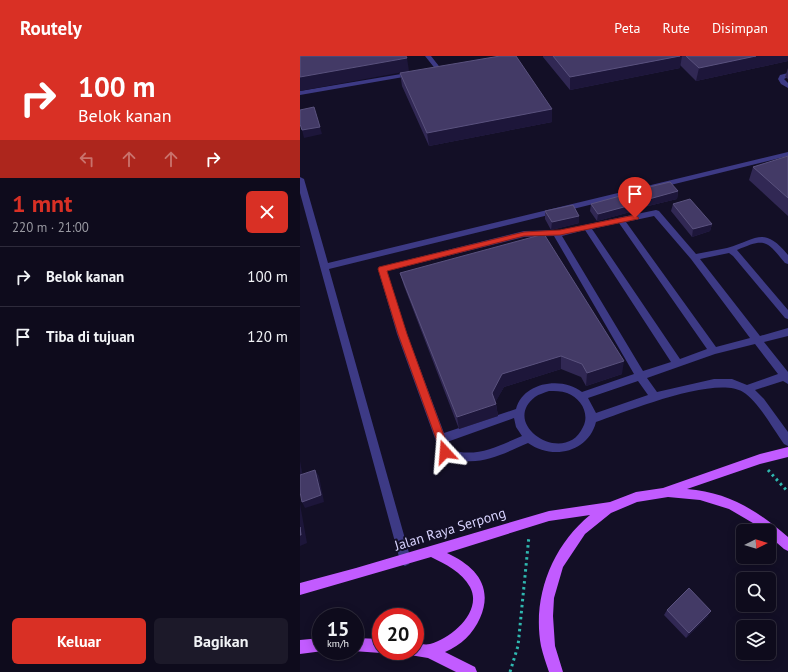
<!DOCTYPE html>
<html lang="id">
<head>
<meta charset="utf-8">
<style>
	body { margin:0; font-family:"PT Sans",sans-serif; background:#1c1929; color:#f1f3f6; height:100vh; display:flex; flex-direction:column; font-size:15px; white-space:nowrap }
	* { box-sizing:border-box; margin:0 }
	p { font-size:13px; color:#9b9ba3 }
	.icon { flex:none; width:22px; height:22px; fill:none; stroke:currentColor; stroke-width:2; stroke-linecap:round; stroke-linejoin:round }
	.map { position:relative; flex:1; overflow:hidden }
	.sheet { display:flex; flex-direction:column; background:#0e0b1c; width:300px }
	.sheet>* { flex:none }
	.hud { background:#d93025; color:#fff; overflow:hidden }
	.needle { width:26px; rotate:85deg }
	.tools { position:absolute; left:436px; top:468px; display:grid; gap:8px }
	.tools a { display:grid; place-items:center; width:40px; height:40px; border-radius:6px; background:#0e0b1c; box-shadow:0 2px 10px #0003,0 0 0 1px #2e2b3b; font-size:20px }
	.speed { position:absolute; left:12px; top:552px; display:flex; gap:8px; font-size:20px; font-weight:700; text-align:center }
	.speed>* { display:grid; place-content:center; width:52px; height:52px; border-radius:50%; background:#0e0b1c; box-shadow:0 2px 10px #0003,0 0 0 1px #2e2b3b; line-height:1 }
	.speed small { font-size:10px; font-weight:400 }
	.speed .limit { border:6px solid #d22; background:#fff; color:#111 }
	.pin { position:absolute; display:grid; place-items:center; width:34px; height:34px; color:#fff; margin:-41px -17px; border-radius:50% 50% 50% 0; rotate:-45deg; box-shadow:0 0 4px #0007 }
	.pin .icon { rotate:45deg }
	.me { position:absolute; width:44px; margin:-22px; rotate:341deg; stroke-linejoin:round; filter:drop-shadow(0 0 3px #0008) }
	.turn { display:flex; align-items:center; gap:14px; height:84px; padding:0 12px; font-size:18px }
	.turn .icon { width:52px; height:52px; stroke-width:2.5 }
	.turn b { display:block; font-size:28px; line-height:34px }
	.lanes { display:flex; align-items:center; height:38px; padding:0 12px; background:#0003; justify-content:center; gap:20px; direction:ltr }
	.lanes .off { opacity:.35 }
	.round { display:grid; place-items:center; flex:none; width:42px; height:42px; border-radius:6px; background:#1c1929 }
	.head { display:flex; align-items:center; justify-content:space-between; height:68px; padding:0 12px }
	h1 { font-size:24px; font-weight:800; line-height:30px; color:#d93025 }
	.primary-button { display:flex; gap:8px; margin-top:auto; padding:8px 12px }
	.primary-button a { flex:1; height:46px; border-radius:6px; background:#d93025; color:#fff; font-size:16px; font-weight:800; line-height:46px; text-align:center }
	.primary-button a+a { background:#1c1929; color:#f1f3f6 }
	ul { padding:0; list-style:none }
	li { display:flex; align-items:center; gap:12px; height:60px; padding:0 12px; border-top:1px solid #2e2b3b }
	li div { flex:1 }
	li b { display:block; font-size:15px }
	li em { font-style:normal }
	header { display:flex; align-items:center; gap:24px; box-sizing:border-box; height:56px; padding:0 20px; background:#d93025; color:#fff }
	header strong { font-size:19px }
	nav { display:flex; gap:22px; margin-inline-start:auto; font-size:14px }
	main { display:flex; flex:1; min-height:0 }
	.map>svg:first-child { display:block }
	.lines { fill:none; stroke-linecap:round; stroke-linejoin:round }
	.path { stroke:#2fb8b0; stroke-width:3; stroke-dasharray:2.5 3.5; stroke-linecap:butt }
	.minor { fill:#3d3a85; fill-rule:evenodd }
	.major { fill:#c25bff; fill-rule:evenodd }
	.wall { fill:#312854 }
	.shaded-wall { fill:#1d163a }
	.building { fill:#433a66; stroke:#5a527e }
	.route { fill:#d93025; stroke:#8d1f18 }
	.labels { text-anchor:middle; stroke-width:4; stroke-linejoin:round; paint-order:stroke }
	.near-street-label { font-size:14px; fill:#d9d4ff; stroke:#130f26 }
</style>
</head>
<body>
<header>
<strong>Routely</strong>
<nav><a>Peta</a><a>Rute</a><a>Disimpan</a></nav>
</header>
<main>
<section class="sheet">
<div class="hud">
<div class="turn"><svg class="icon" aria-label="right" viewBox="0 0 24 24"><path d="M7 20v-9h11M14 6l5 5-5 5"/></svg><div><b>100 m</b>Belok kanan</div></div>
<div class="lanes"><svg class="icon off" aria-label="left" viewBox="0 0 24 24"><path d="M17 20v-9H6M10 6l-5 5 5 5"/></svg><svg class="icon off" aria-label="ahead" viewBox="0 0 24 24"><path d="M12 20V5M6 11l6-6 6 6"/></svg><svg class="icon off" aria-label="ahead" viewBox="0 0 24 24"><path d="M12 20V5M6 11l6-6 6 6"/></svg><svg class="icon" aria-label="right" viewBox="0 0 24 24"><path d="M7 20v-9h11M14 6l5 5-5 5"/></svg></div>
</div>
<div class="head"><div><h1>1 mnt</h1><p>220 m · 21:00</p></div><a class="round" style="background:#d93025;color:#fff"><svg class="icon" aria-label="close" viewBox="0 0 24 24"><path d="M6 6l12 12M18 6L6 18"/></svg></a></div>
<ul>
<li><svg class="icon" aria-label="right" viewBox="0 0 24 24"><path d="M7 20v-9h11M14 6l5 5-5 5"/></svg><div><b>Belok kanan</b></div><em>100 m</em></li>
<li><svg class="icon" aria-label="arrive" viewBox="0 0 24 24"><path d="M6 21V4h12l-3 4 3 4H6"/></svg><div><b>Tiba di tujuan</b></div><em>120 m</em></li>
</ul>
<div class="primary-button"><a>Keluar</a><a>Bagikan</a></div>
</section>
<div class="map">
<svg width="488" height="616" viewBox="0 0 488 616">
	<rect width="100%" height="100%" fill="#130f26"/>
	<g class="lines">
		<path class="path" d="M468,414L488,436
			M210,616L218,590L229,480"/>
		<path class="minor" d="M125,0H131L142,14L141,15H137Z
			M113,16L115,17V19L0,39V35Z
			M488,17V21L484,23L488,27V32L481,28L478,23L480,19Z
			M488,96V100L29,213L111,504L109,508L105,510L101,508L0,137V121L4,123L28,207Z
			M356,154L359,155L396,198C406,196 417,194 427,192C457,184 463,169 488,199V208L485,207C466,184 465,182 437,194L488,254V263L485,262L433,200L429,197L400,203L460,280L488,272V280L464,286L488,316V328L483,325L455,334L464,343L488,376V390L484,388C473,373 458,345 443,336C415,319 326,356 296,366C288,397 252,404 228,387C196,401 176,413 141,399L97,278L78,213L79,211L224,175L260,174ZM354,160L391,203L450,282L416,291L326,166ZM319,167L407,293L380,303L292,173ZM285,174L371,306L343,315L262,180ZM254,180L334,318L282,336C262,320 223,326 216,353L144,377L107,278L87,215L224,181ZM455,288L478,318L447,329L432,323H414L357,336L347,322L415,298ZM338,325L348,339L296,357L288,342ZM249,335C255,335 261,335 267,337C281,342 290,358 283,371C265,411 199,369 235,341C239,338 244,337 249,335ZM214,362L216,371L222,380C198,390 175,403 149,393L147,386Z"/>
		<path class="major" d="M488,391V401L460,408L387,433C428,436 458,455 488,481V495L484,493L469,480V475H463L458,470L429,453L400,444L368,441L337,446L311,457L285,478L263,511L254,542L253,560L255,590L263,616H249C246,607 243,599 241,590C232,541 252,490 290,459L249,465L147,497C175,510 194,530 180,562C173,578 161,589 145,596L175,611L177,616H156L128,602L110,599L109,595H115V587C120,588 126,589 130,588C152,582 183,555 170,531C162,516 145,508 131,501L0,539V527L56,512L249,455L310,446L336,436L363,432L460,398Z
			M21,582V595H23L0,598V584Z
			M55,582L81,583V595H85L81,597L53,595H55Z"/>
	</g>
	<path class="wall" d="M243,0H488V5L396,25L380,9V12L270,34L243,1Z
		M488,12V23L485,21Z
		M100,17L252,66L129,90L102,30Z
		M488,100V160L449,124L453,111Z
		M341,133L378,135L377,143L348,150L346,148L345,152L297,165L290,155L291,148L340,138Z
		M373,148L412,168L410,175L392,181L371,155Z
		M245,155L279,167L251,174L245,163Z
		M100,217L322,318L286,330L281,321L261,313L204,331L195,346L196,348L198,360L159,373L104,230Z
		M367,554L408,560L386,582L364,559Z"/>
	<path class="shaded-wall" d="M382,0L380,12L270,34V21Z
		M456,0H488V5L396,25L399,12Z
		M107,2L109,15L0,35V21Z
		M252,53V66L129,90L127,77Z
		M20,71L22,78L4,82L2,74Z
		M378,135L377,143L348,150L349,143Z
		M346,145L345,152L297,165L298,158Z
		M279,160V167L251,174L252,166Z
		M412,168L410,175L392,181L393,173Z
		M261,300V313L204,331L194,349L196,348L198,360L159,373L157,361L202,318Z
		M324,305L322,318L286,330L287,317Z
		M0,405L3,421L0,422Z
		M15,414L19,420L24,446L5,452L2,446Z
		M0,448L7,487L0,490Z
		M411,555L408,560L386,582L389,577Z"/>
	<path class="building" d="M0,0H106L107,2L0,21Z
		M200,0H216L252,53L127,77L100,17Z
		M253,0H380L270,21Z
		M386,0H456L399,12Z
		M14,51L20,71L2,74L0,68V54Z
		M488,100V142L453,111Z
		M370,126L378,135L349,143L341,133Z
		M338,135L346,145L298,158L291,148Z
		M390,143L412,168L393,173L373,148Z
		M273,149L279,160L252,166L245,155Z
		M244,178L324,305L287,317L282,308L261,300L202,318L192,337L196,348L157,361L100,217Z
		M15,414L21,439L2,446L0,436V419Z
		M0,471L1,479H0Z
		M389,532L411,555L389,577L367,554Z"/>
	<path class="route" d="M335,159L339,162L338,163L260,179L224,180L87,215L107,278L150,396L149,399L145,401L142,399L98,278L78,213L79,211L224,176L260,174Z"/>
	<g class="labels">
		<g class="near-street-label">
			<text transform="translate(150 473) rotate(-17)" y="5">Jalan Raya Serpong</text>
		</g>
	</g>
</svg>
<div class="tools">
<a><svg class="needle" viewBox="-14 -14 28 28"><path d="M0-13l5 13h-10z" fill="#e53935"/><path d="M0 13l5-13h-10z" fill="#9b9ba3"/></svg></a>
<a><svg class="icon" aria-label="search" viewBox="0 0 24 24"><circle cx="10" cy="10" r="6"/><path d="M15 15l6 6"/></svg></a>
<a><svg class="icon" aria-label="layers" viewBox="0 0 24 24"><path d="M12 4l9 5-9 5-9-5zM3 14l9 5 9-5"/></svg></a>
</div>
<div class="speed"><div>15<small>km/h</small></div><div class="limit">20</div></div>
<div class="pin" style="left:335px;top:162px;background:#d93025"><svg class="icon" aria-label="arrive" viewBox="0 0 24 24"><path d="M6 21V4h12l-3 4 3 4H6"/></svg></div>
<svg class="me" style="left:145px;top:396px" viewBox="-20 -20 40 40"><path d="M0-17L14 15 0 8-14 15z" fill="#d93025" stroke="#fff" stroke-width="4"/></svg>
</div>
</main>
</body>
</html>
